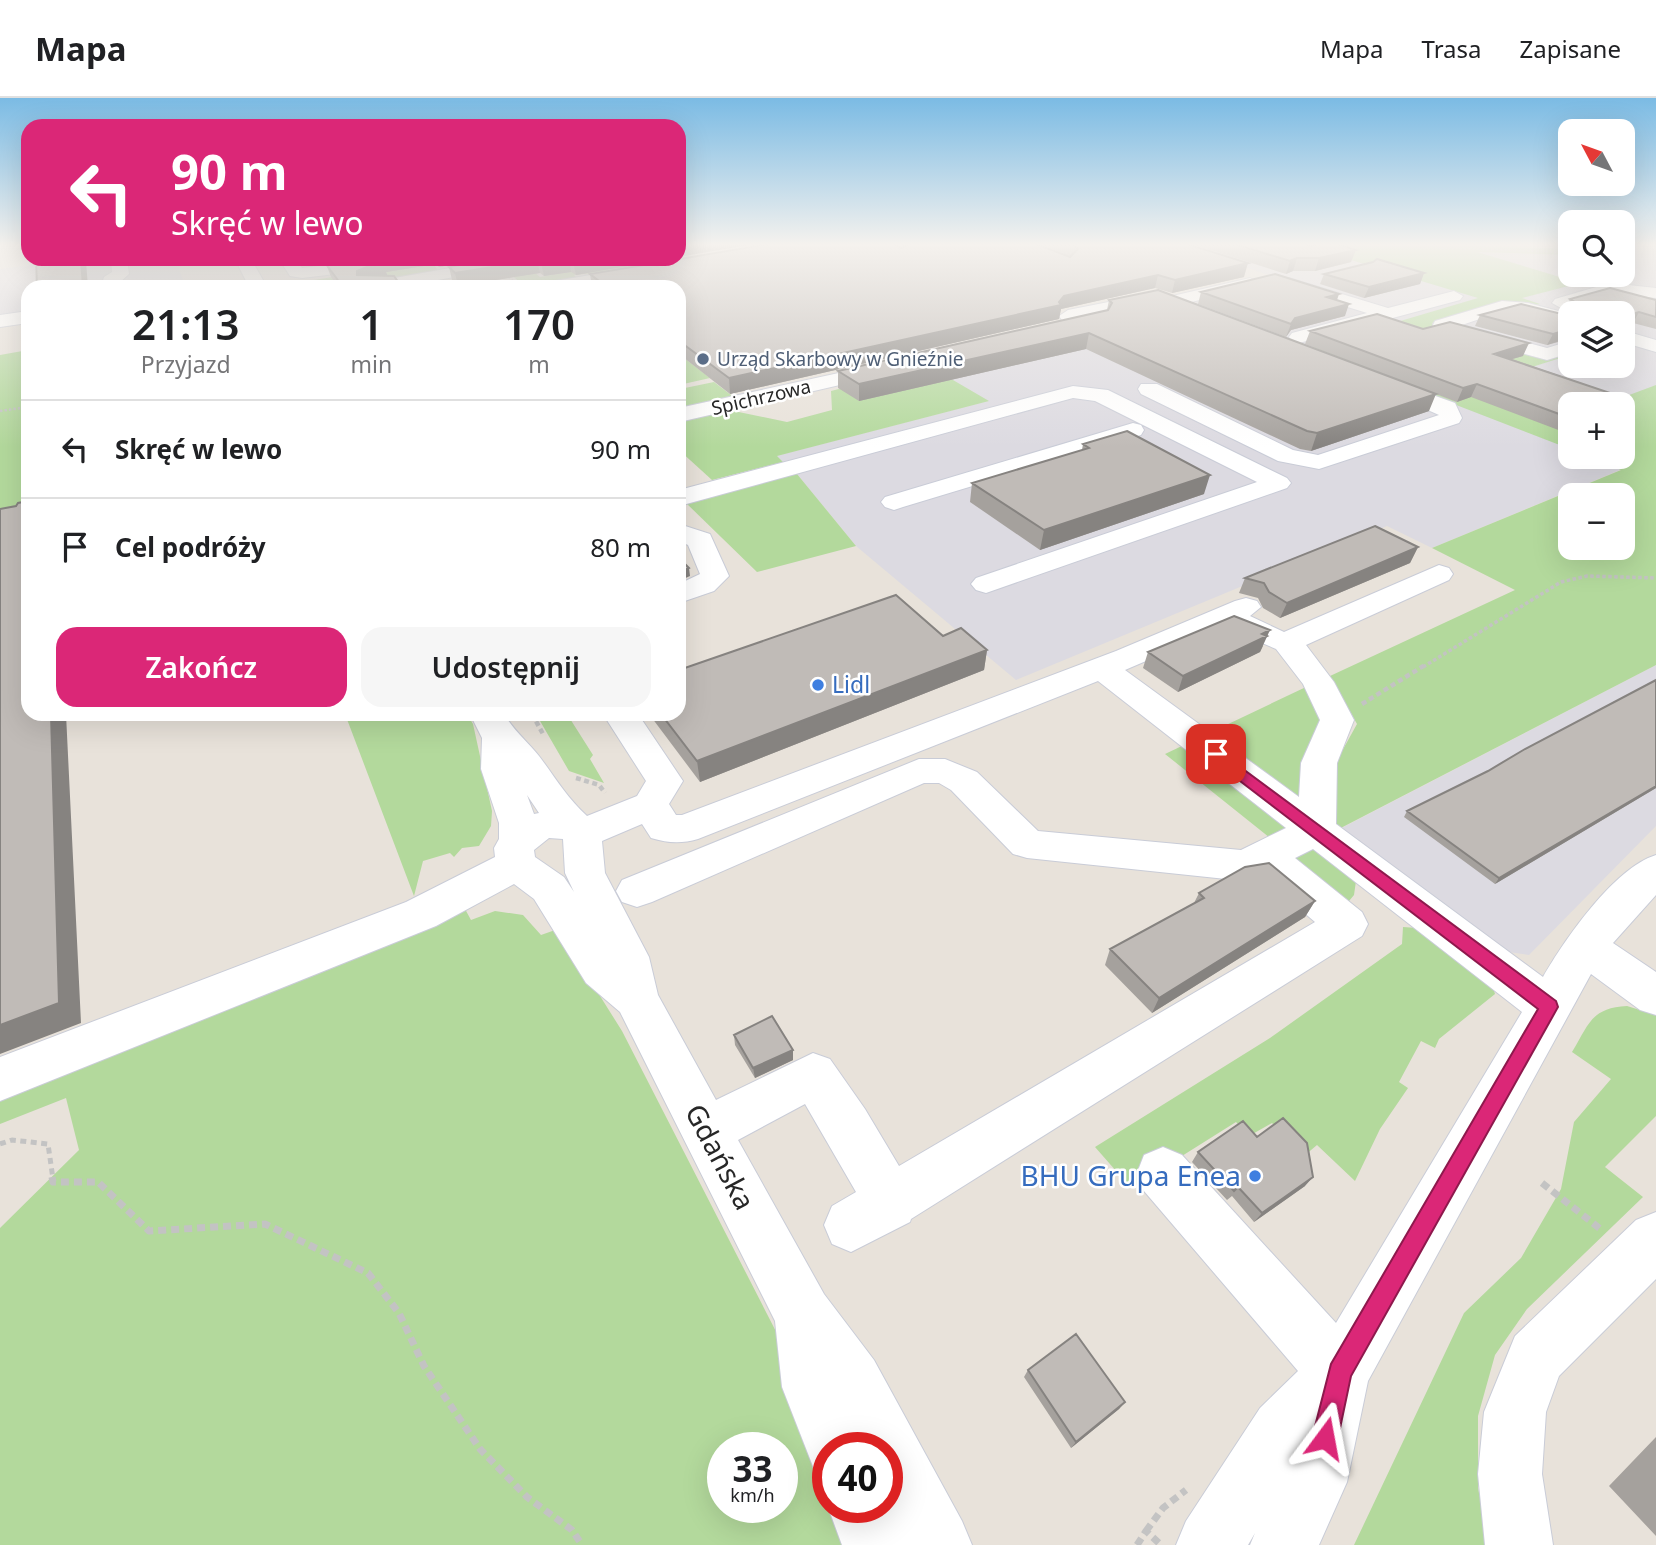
<!DOCTYPE html>
<html lang="pl">
<head>
<meta charset="utf-8">
<style>
	body { margin:0; font-family:"Noto Sans",sans-serif; background:#f6f6f6; color:#202124; height:100vh; display:flex; flex-direction:column; font-size:26px; white-space:nowrap }
	* { box-sizing:border-box; margin:0 }
	p { font-size:23px; color:#757577 }
	.icon { flex:none; width:38px; height:38px; fill:none; stroke:currentColor; stroke-width:2; stroke-linecap:round; stroke-linejoin:round }
	.map { position:relative; flex:1; overflow:hidden }
	.drawer { position:absolute; left:21px; top:182px; width:665px; height:441px; display:flex; flex-direction:column; background:#fff; border-radius:21px; box-shadow:0 7px 28px #0002 }
	.drawer>* { flex:none }
	.hud { position:absolute; left:21px; top:21px; width:665px; height:147px; border-radius:21px; box-shadow:0 7px 28px #0002; background:#db2777; color:#fff; overflow:hidden }
	.needle { width:46px; rotate:311deg }
	.controls { position:absolute; left:1558px; top:21px; display:grid; gap:14px }
	.controls a { display:grid; place-items:center; width:77px; height:77px; border-radius:14px; background:#fff; box-shadow:0 7px 28px #0002; font-size:35px }
	.speed { position:absolute; left:707px; top:1334px; display:flex; gap:14px; font-size:35px; font-weight:700; text-align:center }
	.speed>* { display:grid; place-content:center; width:91px; height:91px; border-radius:50%; background:#fff; box-shadow:0 7px 28px #0002; line-height:1 }
	.speed small { font-size:18px; font-weight:400 }
	.speed .limit { border:10px solid #d22; background:#fff; color:#111 }
	.pin { position:absolute; display:grid; place-items:center; width:60px; height:60px; color:#fff; margin:-30px; border-radius:14px; box-shadow:0 4px 10px #0006 }
	.me { position:absolute; width:77px; margin:-38px; rotate:13deg; stroke-linejoin:round; filter:drop-shadow(0 0 5px #0008) }
	.turn { display:flex; align-items:center; gap:24px; height:147px; padding:0 35px; font-size:32px }
	.turn .icon { width:91px; height:91px; stroke-width:2.5 }
	.turn b { display:block; font-size:49px; line-height:60px }
	.eta { display:flex; justify-content:space-evenly; align-items:center; height:119px; text-align:center }
	.eta b { font-size:42px; font-weight:600; line-height:49px }
	.cta { display:flex; gap:14px; margin-top:auto; padding:14px 35px }
	.cta a { flex:1; height:80px; border-radius:21px; background:#db2777; color:#fff; font-size:28px; font-weight:600; line-height:80px; text-align:center }
	.cta a+a { background:#f6f6f6; color:#202124 }
	ul { padding:0; list-style:none }
	li { display:flex; align-items:center; gap:21px; height:98px; padding:0 35px; border-top:2px solid #e0e0e0 }
	li div { flex:1 }
	li b { display:block; font-size:26px }
	li em { font-style:normal }
	header { display:flex; align-items:center; gap:42px; box-sizing:border-box; height:98px; padding:0 35px; background:#fff; border-bottom:2px solid #e0e0e0 }
	header strong { font-size:33px }
	nav { display:flex; gap:38px; margin-inline-start:auto; font-size:24px }
	.map>svg:first-child { display:block }
	.industrial { fill:#dcdae1; fill-rule:evenodd }
	.green { fill:#b3d99c; fill-rule:evenodd }
	.lines { fill:none; stroke-linecap:round; stroke-linejoin:round }
	.minor-casing { stroke:#c9ccd7; stroke-width:2 }
	.path-far5 { stroke:#c3c3c3; stroke-width:2; stroke-dasharray:2.5 2; stroke-linecap:butt }
	.path-far4 { stroke:#c3c3c3; stroke-width:2.5; stroke-dasharray:2.5 2; stroke-linecap:butt }
	.path-far3 { stroke:#c3c3c3; stroke-width:3.5; stroke-dasharray:3.5 2.5; stroke-linecap:butt }
	.path-far2 { stroke:#c3c3c3; stroke-width:4.5; stroke-dasharray:5 3.5; stroke-linecap:butt }
	.path-far1 { stroke:#c3c3c3; stroke-width:5; stroke-dasharray:6 4.5; stroke-linecap:butt }
	.path { stroke:#c3c3c3; stroke-width:7; stroke-dasharray:8 5; stroke-linecap:butt }
	.minor { fill:#fff; fill-rule:evenodd }
	.wall { fill:#a5a19d }
	.shaded-wall { fill:#868380 }
	.building { fill:#c0bbb7; stroke:#868380; stroke-width:2 }
	.route { fill:#db2777; stroke:#8e194d; stroke-width:2 }
	.service-dot { fill:#5c6f8a; stroke:#fff; stroke-width:2.5 }
	.shop-dot { fill:#3f7fe0; stroke:#fff; stroke-width:2.5 }
	.labels { text-anchor:middle; stroke-width:5; stroke-linejoin:round; paint-order:stroke }
	.far-service-label { font-size:19px; fill:#4e5e75; stroke:#fff; text-anchor:start }
	.far-street-label { font-size:19px; fill:#272727; stroke:#fff }
	.shop-label { font-size:23px; fill:#366cbe; stroke:#fff; text-anchor:start }
	.near-street-label { font-size:28px; fill:#272727; stroke:#fff }
	.near-shop-label { font-size:28px; fill:#366cbe; stroke:#fff; text-anchor:end }
</style>
</head>
<body>
<header>
<strong>Mapa</strong>
<nav><a>Mapa</a><a>Trasa</a><a>Zapisane</a></nav>
</header>
<div class="map">
<svg width="1656" height="1447" viewBox="0 0 1656 1447">
	<rect width="100%" height="100%" fill="#e8e2da"/>
	<path class="industrial" d="M1177,146H1284L1570,157V177H1622V146H1656V357L1432,450L1387,428L1016,582L856,448L797,376L776,358L988,303L929,268L1286,183ZM1570,215H1622V268H1570ZM1570,306H1622V359H1570Z
		M74,161H224L225,162L178,169L186,189H28V218L0,222V171Z
		M1656,567V728L1529,857L1502,853L1336,733Z"/>
	<path class="green" d="M1284,146L1553,150L1551,146H1570V157L1477,154L1580,185L1522,200L1540,206L1536,207L1497,206L1433,224L1432,227L1478,244L1570,253V257L1516,274L1605,306L1656,287V567L1335,733L1336,664L1357,626L1330,578L1515,492L1432,450L1621,372L1590,359H1622V306H1570V351L1309,250L1478,200L1304,148ZM1570,397H1622V450H1570Z
		M518,161L540,179L646,161L670,163L630,171L574,177L577,180L525,189L497,164Z
		M431,163L439,174L350,189H284L283,187Z
		M28,252V408L0,415V257Z
		M679,256L710,280L679,287V269L685,267L679,262Z
		M929,268L989,303L777,358L783,364L712,382L679,352V323L729,312L787,324L832,312L831,293Z
		M714,284L735,300L679,312V297L684,295L680,291Z
		M797,376L856,448L757,474L685,404Z
		M1306,589L1323,624L1309,661L1356,783L1354,797L1349,803L1165,656Z
		M345,616H467L473,626L492,713L491,728L479,748L462,750L454,759L450,755L423,763L414,798Z
		M536,616H567L593,657L590,661L604,685L569,673Z
		M465,811L471,822L495,813L523,817L541,837L558,831L622,933L786,1253L828,1383V1409H839L855,1447H0V1130L79,1052L66,1000L0,1026V1000L427,832ZM723,1349H782V1409H723Z
		M1403,829L1417,830L1491,883L1495,896L1439,941L1435,950L1421,943L1399,984L1408,990L1380,1031L1355,1083L1317,1047L1304,1058L1272,1025L1249,1038L1236,1024L1131,1090L1095,1049L1270,940L1402,846Z
		M1627,908L1656,917V1018L1605,1069L1643,1099L1527,1211L1495,1257L1478,1318V1390L1490,1447H1354L1464,1215L1521,1160L1561,1091L1574,1024L1611,981L1572,954C1589,926 1591,910 1627,908Z"/>
	<g class="lines">
		<defs>
			<path id="minor" d="M111,161H127L129,176L119,185V189H101L104,179L112,174Z
				M235,161H251L267,189H249Z
				M279,161H295L302,170L360,163L368,168L360,173L302,180L290,178Z
				M486,161H504L498,170L492,172L400,189H363L372,184L484,164Z
				M644,168L652,173L650,177L579,189H540L549,184Z
				M1250,180L1259,185L1256,189L1135,217L1129,216L1127,211L1087,219L1091,224L1082,230L1062,222L1059,218L1068,212L1159,194L1168,199Z
				M1289,180L1388,210L1454,193L1463,198L1460,202L1299,245L1292,243L1289,239L1292,235L1367,215L1283,189L1280,185Z
				M1610,185L1656,190V200L1611,195L1561,210L1552,205L1555,201Z
				M1502,203L1528,205L1570,216V227L1527,215L1503,213L1462,227L1547,250L1570,243V255L1547,262L1435,231L1433,227L1435,223Z
				M28,213V225L0,229V217Z
				M1622,232L1656,242V254L1622,244Z
				M889,264L896,266L899,270L896,274L679,324V310Z
				M1385,280L1455,305L1462,320L1459,325L1319,371L1278,363L1141,296L1138,291L1141,286H1157L1293,352L1318,357L1439,317L1378,290L1374,286L1378,282Z
				M1073,288L1108,292L1287,380L1291,385L1287,390L986,495L976,492L971,486L976,480L1257,384L1095,303L1073,300L679,408V392Z
				M1133,325L1141,327L1144,332L1141,337L903,409L894,412L885,409L881,404L885,399Z
				M679,426L710,436L729,478L714,493L679,505V486L700,476L688,447L679,443Z
				M1439,467L1449,470L1453,476L1449,482L1306,547L1334,584L1354,622L1337,665L1336,726L1543,879C1565,841 1614,770 1656,757V797L1613,845L1656,874V917L1640,912L1591,876L1368,1283L1347,1384L1319,1447H1250L1255,1435L1248,1447H1176L1186,1423L1260,1310L1298,1273L1144,1093L1137,1075L1144,1057L1163,1049L1182,1057L1336,1225L1522,914L1313,751L1295,760L1362,814L1368,826L1362,838L911,1121L910,1124L851,1154L832,1146L824,1127L832,1108L856,1094L805,1006L738,1042L824,1196L874,1262L962,1423L972,1447H842L828,1409H887V1349H828V1377L814,1371L782,1289L775,1223L620,914L586,885L534,801L514,786L436,828L0,1003V959L406,804L495,759L494,750L499,741V725L481,671L482,640L470,616H504C514,633 527,643 539,658C555,679 567,700 587,718L637,698L646,683L603,616H638L683,683L669,706L676,717H682L1116,553L1235,503L1246,500L1257,503L1261,509L1250,518L1284,534ZM1225,529L1276,551L1303,586L1320,622L1301,665L1299,699L1125,572ZM1098,583L1286,730L1241,752L1038,733L977,674L945,661H919L622,782L616,793L622,804L637,809L652,804L924,685H939L951,692L1013,756L1027,760L1245,783L1261,778L1315,824L899,1068L865,1011L830,961L813,955L716,1002L658,897L649,859L605,775L602,743L642,726L651,740C668,745 681,746 698,741ZM527,697L539,715L534,716ZM549,740L563,741L565,775L574,794L564,779L535,759L534,752Z
				M1656,1114V1181L1559,1278L1546,1314L1542,1376L1553,1447H1485L1478,1376L1484,1314L1515,1238L1636,1122Z"/>
		</defs>
		<use href="#minor" class="minor-casing"/>
		<path class="path-far5" d="M1338,146L1557,154L1565,150L1563,146
			M508,179L521,189"/>
		<path class="path-far4" d="M0,313L28,309"/>
		<path class="path-far3" d="M1423,569L1561,484L1587,478L1656,480"/>
		<path class="path-far2" d="M1362,606L1425,567
			M532,616L543,636
			M576,680L599,687L605,695"/>
		<path class="path-far1" d="M0,1046L12,1042L48,1046L53,1081"/>
		<path class="path" d="M52,1079L53,1084H98L149,1133L265,1126L368,1175L399,1215L424,1268L480,1351L527,1399L572,1432L582,1447
			M1542,1085L1603,1133
			M1146,1433L1163,1410L1186,1392
			M1137,1447L1146,1433L1161,1447"/>
		<use href="#minor" class="minor"/>
	</g>
	<path class="wall" d="M901,146H1036L1070,159L1039,146H1187L1244,179L1172,195L1155,190L1061,211L1059,221L730,296L679,256V189H592L590,176L901,150L904,148Z
		M1192,146H1304L1351,164L1315,173H1293L1286,176Z
		M359,161H483L439,169L436,166L386,174L387,178L402,189H338L331,179L326,166L356,163Z
		M489,161H668L576,177L571,174L544,178L540,175L458,188L452,182L449,169Z
		M1424,175L1420,186L1364,200L1320,186L1324,176Z
		M1201,194L1337,202L1345,218L1291,232L1286,239L1198,206Z
		M1570,201L1656,202V231L1633,225L1622,215H1571L1565,212Z
		M1109,202L1429,313L1311,353L1300,351L1086,251L859,303L838,290V273L1107,212Z
		M1480,217L1570,218V241L1547,247L1475,228Z
		M1310,233L1523,258L1512,261L1631,302L1623,316L1570,306L1569,336L1471,299L1457,304L1305,246Z
		M1083,346L1204,396L1040,452L970,404L972,385L1082,352Z
		M1418,449L1410,465L1280,520L1263,510L1258,500L1239,495L1245,480Z
		M943,538L987,552L984,572L700,684L649,616H679Z
		M1263,548L1260,554L1178,594L1143,570L1148,554Z
		M1656,582V690L1495,786L1404,719L1407,713L1488,673Z
		M1199,795L1315,803L1305,819L1152,915L1105,867L1110,851L1194,805Z
		M734,937L793,952V962L755,980L735,947Z
		M1198,1054L1305,1088L1254,1124L1232,1098L1227,1102L1192,1064Z
		M1028,1272L1125,1304L1119,1311L1071,1350L1024,1279Z
		M1656,1339V1438L1609,1388Z"/>
	<path class="shaded-wall" d="M679,146H755L679,159Z
		M1356,152L1351,164L1315,173L1319,160Z
		M1297,160L1293,173L1286,176L1290,163Z
		M81,161H85L86,163L88,189H83Z
		M309,161H355L311,166Z
		M380,161H435L436,166L386,174L388,179L357,177V173Z
		M437,161H483L439,169Z
		M569,161L571,174L544,178L541,165Z
		M590,161H668L576,177L573,164Z
		M537,162L540,175L458,188L455,175Z
		M1248,165L1244,179L1172,195L1175,182Z
		M1424,175L1420,186L1364,200L1369,189Z
		M1158,177L1155,190L1061,211L1059,221L730,296L729,280L1059,204L1064,198Z
		M1339,196L1335,208L1327,199Z
		M1349,206L1345,218L1291,232L1286,239L1291,226L1295,220Z
		M1639,214L1633,225L1622,228V219Z
		M1570,231L1569,240L1547,247L1553,236Z
		M1089,235L1086,251L859,303V286Z
		M1529,245L1523,258L1488,268L1494,256Z
		M1477,286L1471,299L1457,304L1463,290Z
		M1436,296L1429,313L1311,353L1317,335Z
		M1631,302L1623,316H1622V306H1621Z
		M1210,377L1204,396L1040,452L1044,432Z
		M1418,449L1410,465L1280,520L1287,505Z
		M689,470L690,478L679,483V475Z
		M1270,532L1260,554L1178,594L1183,578Z
		M987,552L984,572L700,684L697,663Z
		M51,616H66L81,925L0,956V927Z
		M1656,688V690L1495,786L1499,780Z
		M1315,803L1305,819L1152,915L1159,900Z
		M793,952V962L755,980L753,970Z
		M1313,1079L1305,1088L1254,1124L1262,1115Z
		M1125,1304L1119,1311L1071,1350L1076,1344Z"/>
	<path class="building" d="M769,146H895L901,150L909,146H1036L1070,159L1078,151L1073,146H1187L1248,165L1175,182L1158,177L1064,198L1059,204L1061,207L729,280L679,243V189H607L590,176Z
		M1235,146H1304L1311,148L1320,146H1338L1356,152L1319,160H1297L1290,163Z
		M36,161H81L83,189H37Z
		M359,161H383H380L384,165L367,169L357,173V177L394,178L401,188L394,189H343L326,166L356,163Z
		M489,161H566L541,165L537,162L455,175L449,169Z
		M570,161H590L573,164Z
		M1377,161L1424,175L1369,189L1324,176L1373,164Z
		M1275,176L1339,196L1327,199L1349,206L1295,220L1291,226L1201,194Z
		M1610,190L1656,202V219L1639,214L1622,219V215H1578V206L1570,201Z
		M1158,192L1436,296L1317,335L1307,333L1089,235L859,286L838,273L1108,212L1112,205L1109,202Z
		M1521,206L1570,218V231L1553,236L1480,217Z
		M1377,216L1423,231L1450,224L1529,245L1494,256L1631,302L1621,306H1570V320L1477,286L1463,290L1310,233Z
		M1127,333L1210,377L1044,432L972,385L1089,350L1083,346Z
		M28,403V616H51L59,905L0,927V411L16,408L18,405Z
		M1375,428L1418,449L1287,505L1269,494L1264,485L1245,480Z
		M679,460L689,470L679,475Z
		M896,497L943,538L961,530L987,552L697,663L661,616H679V572Z
		M1234,518L1270,532L1262,536L1267,538L1183,578L1148,554Z
		M1656,582V688L1499,780L1407,713L1488,673L1525,651Z
		M1269,765L1315,803L1159,900L1110,851L1204,800L1199,795L1245,769Z
		M772,918L793,952L753,970L734,937Z
		M1283,1020L1307,1045L1313,1079L1262,1115L1238,1089L1234,1093L1198,1054L1243,1023L1257,1039Z
		M1076,1236L1125,1304L1076,1344L1028,1272Z"/>
	<linearGradient id="sky" x2="0" y2="1"><stop stop-color="#7bbbe4"/><stop offset="0.42" stop-color="#f5f2ee"/><stop offset="1" stop-color="#f5f2ee" stop-opacity="0"/></linearGradient>
	<rect width="1656" height="349" fill="url(#sky)"/>
	<path class="route" d="M1216,651L1556,903L1558,909L1351,1278L1338,1340L1334,1350L1325,1354L1316,1350L1312,1340L1331,1266L1538,911L1210,660L1208,656L1210,653Z"/>
	<circle class="service-dot" cx="703" cy="261" r="7"/>
	<g class="shop-dot">
		<circle cx="818" cy="587" r="7"/>
		<circle cx="1255" cy="1078" r="7"/>
	</g>
	<g class="labels">
		<g class="far-service-label">
			<text x="717" y="268">Urząd Skarbowy w Gnieźnie</text>
		</g>
		<g class="far-street-label">
			<text transform="translate(761 299) rotate(-13)" y="7">Spichrzowa</text>
		</g>
		<g class="shop-label">
			<text x="832" y="595">Lidl</text>
		</g>
		<g class="near-street-label">
			<text transform="translate(720 1059) rotate(62)" y="10">Gdańska</text>
		</g>
		<g class="near-shop-label">
			<text x="1241" y="1088">BHU Grupa Enea</text>
		</g>
	</g>
</svg>
<div class="controls">
<a><svg class="needle" viewBox="-14 -14 28 28"><path d="M0-13l5 13h-10z" fill="#e53935"/><path d="M0 13l5-13h-10z" fill="#757577"/></svg></a>
<a><svg class="icon" aria-label="search" viewBox="0 0 24 24"><circle cx="10" cy="10" r="6"/><path d="M15 15l6 6"/></svg></a>
<a><svg class="icon" aria-label="layers" viewBox="0 0 24 24"><path d="M12 4l9 5-9 5-9-5zM3 14l9 5 9-5"/></svg></a>
<a>+</a>
<a>−</a>
</div>
<div class="speed"><div>33<small>km/h</small></div><div class="limit">40</div></div>
<div class="pin" style="left:1216px;top:656px;background:#d93025"><svg class="icon" aria-label="arrive" viewBox="0 0 24 24"><path d="M6 21V4h12l-3 4 3 4H6"/></svg></div>
<svg class="me" style="left:1325px;top:1340px" viewBox="-20 -20 40 40"><path d="M0-17L14 15 0 8-14 15z" fill="#db2777" stroke="#fff" stroke-width="4"/></svg>
<div class="hud">
<div class="turn"><svg class="icon" aria-label="left" viewBox="0 0 24 24"><path d="M17 20v-9H6M10 6l-5 5 5 5"/></svg><div><b>90 m</b>Skręć w lewo</div></div>
</div>
<section class="drawer">
<div class="eta">
<div><b>21:13</b><p>Przyjazd</p></div>
<div><b>1</b><p>min</p></div>
<div><b>170</b><p>m</p></div>
</div>
<ul>
<li><svg class="icon" aria-label="left" viewBox="0 0 24 24"><path d="M17 20v-9H6M10 6l-5 5 5 5"/></svg><div><b>Skręć w lewo</b></div><em>90 m</em></li>
<li><svg class="icon" aria-label="arrive" viewBox="0 0 24 24"><path d="M6 21V4h12l-3 4 3 4H6"/></svg><div><b>Cel podróży</b></div><em>80 m</em></li>
</ul>
<div class="cta"><a>Zakończ</a><a>Udostępnij</a></div>
</section>
</div>
</body>
</html>
